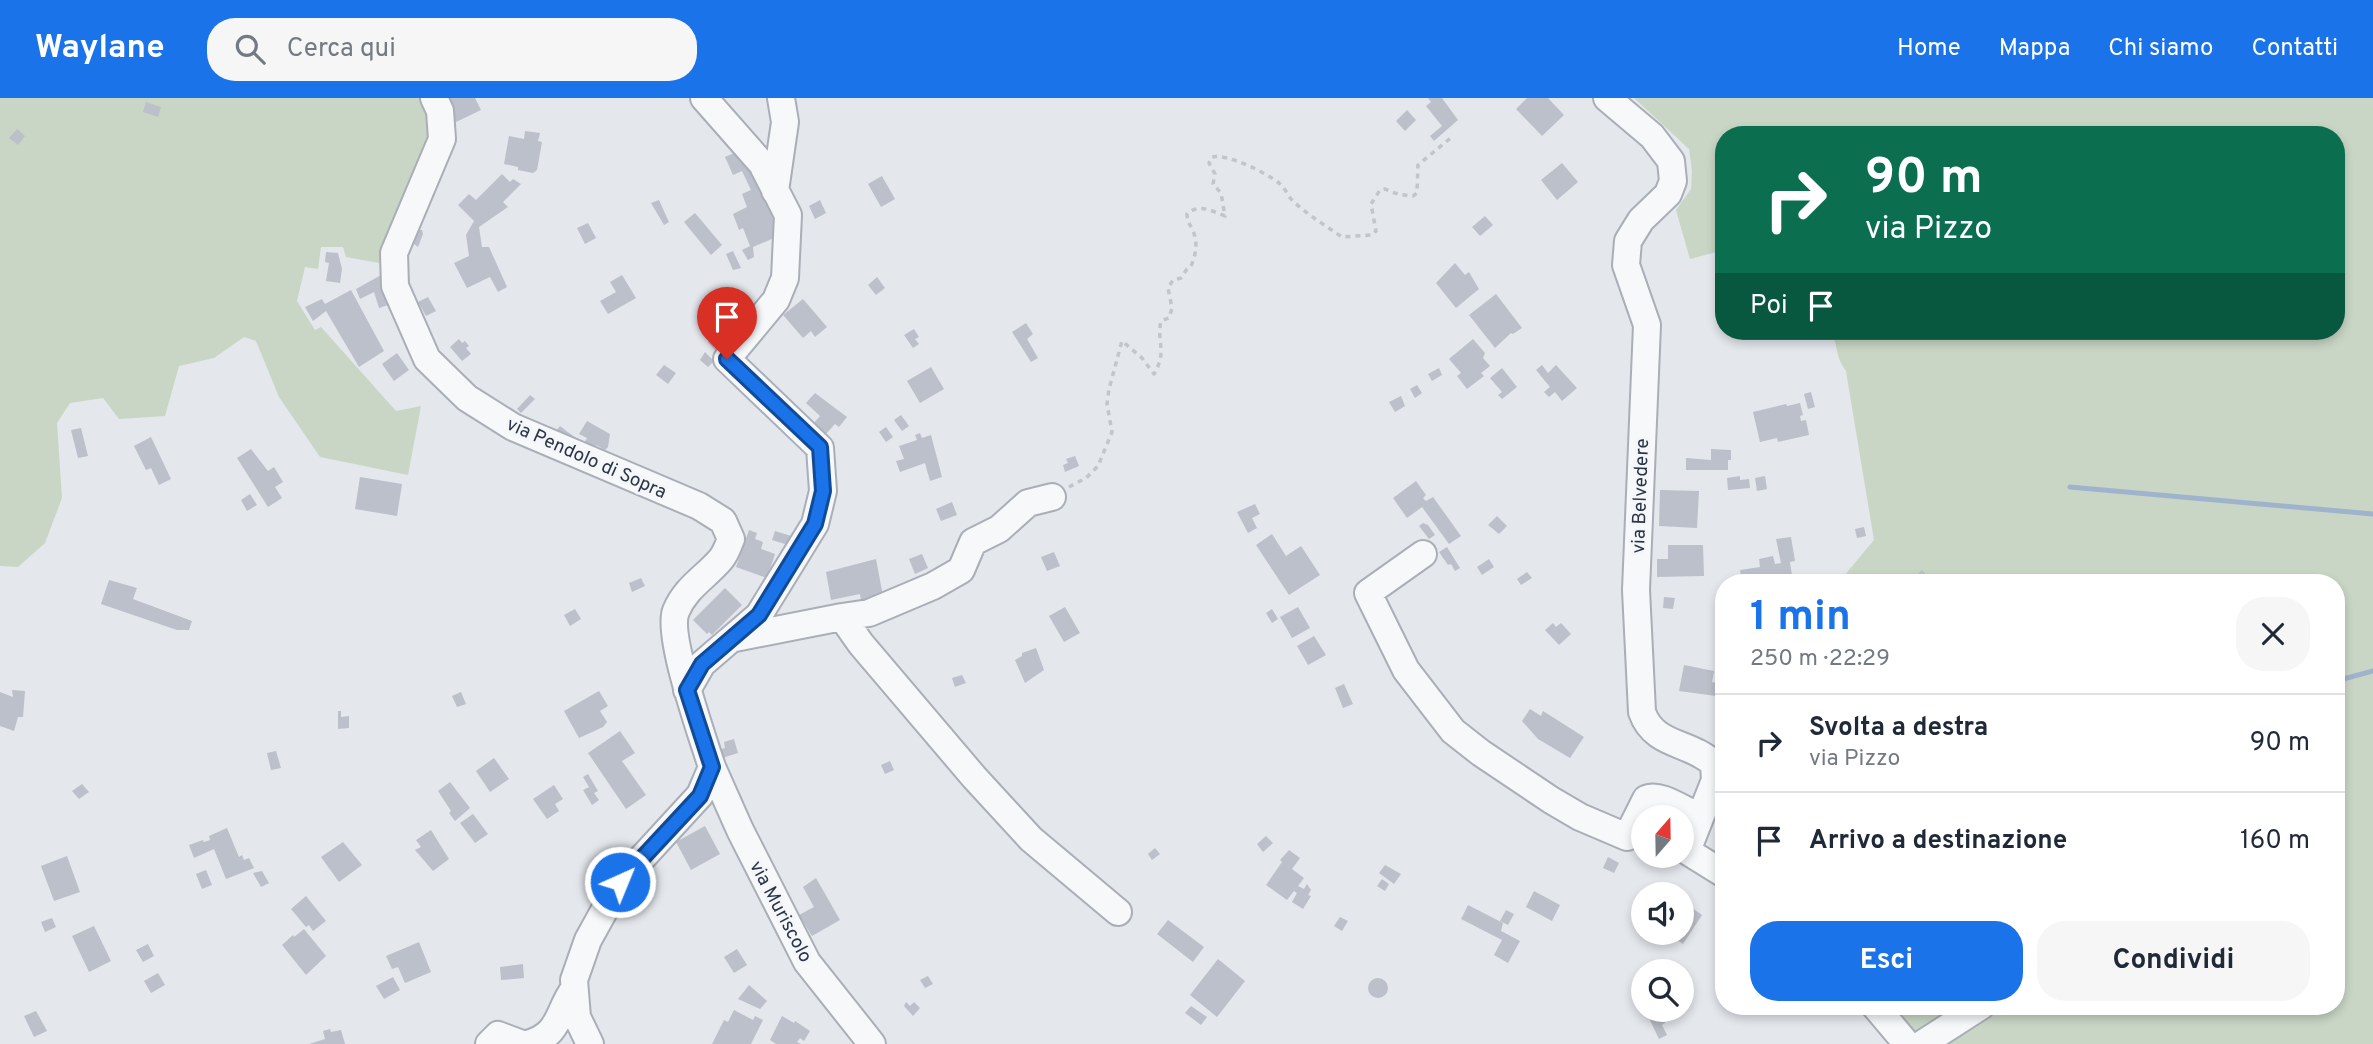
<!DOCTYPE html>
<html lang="it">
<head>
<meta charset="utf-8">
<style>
	body { margin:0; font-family:Overpass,sans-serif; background:#f6f6f7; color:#1f2937; height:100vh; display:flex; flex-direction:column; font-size:26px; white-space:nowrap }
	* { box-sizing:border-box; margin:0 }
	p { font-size:23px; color:#747a83 }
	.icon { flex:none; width:38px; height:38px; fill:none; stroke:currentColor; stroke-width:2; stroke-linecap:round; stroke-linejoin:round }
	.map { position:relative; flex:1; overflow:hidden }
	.details { position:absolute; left:1715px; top:476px; width:630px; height:441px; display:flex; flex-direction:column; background:#fff; border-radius:28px; box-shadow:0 4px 10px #0003 }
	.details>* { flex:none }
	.guide { position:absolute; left:1715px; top:28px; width:630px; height:214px; border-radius:28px; box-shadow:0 4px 10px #0003; background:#0b6e4f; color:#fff; overflow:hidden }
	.needle { width:46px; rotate:20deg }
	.tools { position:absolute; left:1631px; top:707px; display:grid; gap:14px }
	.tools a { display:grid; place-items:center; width:63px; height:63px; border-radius:50%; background:#fff; box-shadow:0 4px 10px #0003; font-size:35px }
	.pin { position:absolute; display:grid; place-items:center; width:60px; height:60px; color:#fff; margin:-72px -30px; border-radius:50% 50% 50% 0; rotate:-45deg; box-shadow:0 0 7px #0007 }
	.pin .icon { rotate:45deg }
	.me { position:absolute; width:77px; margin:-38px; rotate:44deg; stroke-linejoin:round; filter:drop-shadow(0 0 5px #0008) }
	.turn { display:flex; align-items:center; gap:24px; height:147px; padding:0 35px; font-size:32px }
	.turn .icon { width:91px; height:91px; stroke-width:2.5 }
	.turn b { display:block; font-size:49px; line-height:60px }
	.then { display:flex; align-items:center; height:66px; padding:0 35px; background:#0003; gap:14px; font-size:26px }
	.round { display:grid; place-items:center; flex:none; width:74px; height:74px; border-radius:28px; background:#f6f6f7 }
	.headline { display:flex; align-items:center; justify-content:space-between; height:119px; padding:0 35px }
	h1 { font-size:42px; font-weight:700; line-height:52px; color:#1a73e8 }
	.button { display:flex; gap:14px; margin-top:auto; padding:14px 35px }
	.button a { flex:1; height:80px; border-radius:28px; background:#1a73e8; color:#fff; font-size:28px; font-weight:700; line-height:80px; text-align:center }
	.button a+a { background:#f6f6f7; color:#1f2937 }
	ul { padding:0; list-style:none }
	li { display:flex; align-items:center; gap:21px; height:98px; padding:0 35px; border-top:2px solid #e0e1e3 }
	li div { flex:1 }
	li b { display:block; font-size:26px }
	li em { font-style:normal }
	header { display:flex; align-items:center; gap:42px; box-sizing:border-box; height:98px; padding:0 35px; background:#1a73e8; color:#fff }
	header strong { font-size:33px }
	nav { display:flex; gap:38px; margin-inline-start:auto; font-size:24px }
	.search { width:490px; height:63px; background:#f6f6f7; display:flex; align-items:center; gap:18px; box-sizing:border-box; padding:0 24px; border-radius:28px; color:#747a83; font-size:26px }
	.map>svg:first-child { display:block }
	.green { fill:#c9d6c5 }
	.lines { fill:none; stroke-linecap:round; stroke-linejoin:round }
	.stream { stroke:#9fb4cc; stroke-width:5 }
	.building { fill:#bbc0ca }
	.minor-casing { stroke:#a9aeb7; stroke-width:30 }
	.path { stroke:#c2c5cb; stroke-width:3.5; stroke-dasharray:5 5; stroke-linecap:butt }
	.minor { stroke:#f7f8fa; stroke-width:26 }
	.route-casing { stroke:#114b97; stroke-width:18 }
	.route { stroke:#1a73e8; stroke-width:12 }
	.labels { text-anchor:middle; stroke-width:6; stroke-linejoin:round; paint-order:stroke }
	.street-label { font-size:19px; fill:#2b3445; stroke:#f4f6f9 }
</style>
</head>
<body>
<header>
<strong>Waylane</strong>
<div class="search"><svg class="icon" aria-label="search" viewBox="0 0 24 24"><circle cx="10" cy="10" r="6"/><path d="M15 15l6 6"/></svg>Cerca qui</div>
<nav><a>Home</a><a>Mappa</a><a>Chi siamo</a><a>Contatti</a></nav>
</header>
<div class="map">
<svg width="2373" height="946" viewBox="0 0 2373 946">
	<rect width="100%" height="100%" fill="#e4e7ec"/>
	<path class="green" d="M0,0H425L430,11L427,66L388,138L379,165L346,159L343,149H321L318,171L305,169L297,203L315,232L321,229L396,313L421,308L408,377L320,359L279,299L256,243L244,239L214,260L179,268L165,318L119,321L103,300L70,305L57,325L62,400L45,445L18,469L0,468Z
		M1634,0H2373V946H1912L1882,908H2336V485H1838L1874,442L1846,273C1834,257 1839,246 1830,233H2336V37H1724V152L1690,161L1676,112L1691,91L1692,73L1689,51Z"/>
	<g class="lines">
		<path class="stream" d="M2070,389L2373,416
			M2336,583L2373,573"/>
	</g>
	<path class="building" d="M441,0H475L481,12L454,25Z
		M1428,0H1442L1458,22L1434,43L1430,38L1442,28L1426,8L1431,4Z
		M1527,0H1548L1564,17L1542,38L1516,11Z
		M146,4L161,9L158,19L143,14Z
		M1407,12L1416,22L1405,33L1396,23Z
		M17,31L25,38L18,47L9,40Z
		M525,33L540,35L538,43L542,44L537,72L533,75L518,72V69L504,66L509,38L524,41Z
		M741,52L773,120L775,118L781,137L753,149L754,159L748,162L742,152L750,148L743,130L739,132L733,116L747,109L742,96L751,92L742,73L733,77L725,59Z
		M1562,65L1578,84L1557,102L1541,82Z
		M502,76L510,84L513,81L521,86L503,104L508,109L479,129L482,149H489L507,189L498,194L490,179L467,190L454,165L469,158L466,137L474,123L458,107L469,96L476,102Z
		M882,78L895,101L881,109L868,86Z
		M659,102L669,124L664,127L651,105Z
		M820,102L826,115L815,121L809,108Z
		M695,115L722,147L711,157L684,124Z
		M1485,118L1493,127L1480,138L1472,129Z
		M588,125L596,140L585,146L577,130Z
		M418,132H422L423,136L418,149L413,145Z
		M733,153L741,170L733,172L726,156Z
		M326,154L338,155L342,171L340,185L326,183L329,165L325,164Z
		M1455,165L1465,177L1469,174L1479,191L1456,210L1436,185Z
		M383,176L391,206L379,210L374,194L360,201L356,191Z
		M622,177L636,200L608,216L600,203L616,194L610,184Z
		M877,179L885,190L876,197L868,187Z
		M351,192L384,253L359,269L326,213L313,223L305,209L322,201L325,206Z
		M1496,196L1522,230L1513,236L1511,235L1495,250L1469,217Z
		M428,199L436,213L426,218L418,204Z
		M803,201L827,229L815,239L811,233L803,240L783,217Z
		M1026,225L1033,236L1027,241L1038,260L1031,264L1012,234Z
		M914,231L919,239L915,241L919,246L913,250L904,237Z
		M715,237L724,247L719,256L708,244Z
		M459,241L462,245L465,243L469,248L466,250L471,256L462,263L450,249Z
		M1473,241L1485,255L1483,260L1490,268L1481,275L1484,278L1467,291L1457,278L1461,275L1449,261Z
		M705,254L714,263L708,269L700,262Z
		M397,255L409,272L394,283L382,266Z
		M664,267L676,275L668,286L656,277Z
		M1542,267L1548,275L1556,267L1577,290L1562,303L1555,294L1549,299L1544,294L1550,289L1536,272Z
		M931,269L944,291L920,305L907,283Z
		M1439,270L1442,277L1432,283L1428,276Z
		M1502,270L1517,289L1502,301L1498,297L1502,294L1490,280Z
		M1417,287L1422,295L1415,300L1410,291Z
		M1811,294L1815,309L1808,311L1804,296Z
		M815,295L847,319L839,329L835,326L825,337L813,326L820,318L806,305Z
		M530,297L535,301L521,315L517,311Z
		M1401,298L1405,308L1395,314L1389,304Z
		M1800,305L1803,317L1800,318L1801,323L1806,322L1809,337L1778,344L1777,340L1760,344L1753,314L1786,306L1787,308Z
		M901,317L909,328L902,333L894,322Z
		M587,323L610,336L608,349L605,352L596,347L593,353L583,347L587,340L579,336Z
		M560,328L577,341L570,351L552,338Z
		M886,329L893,339L886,344L879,334Z
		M81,330L88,358L78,360L71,332Z
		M920,335L922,340L931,337L942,379L930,383L925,365L900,374L896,363L904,361L899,348L917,342L915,337Z
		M151,339L171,381L159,387L151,370L146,372L134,348Z
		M251,351L268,373L274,369L283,384L275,389L282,400L268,409L237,360Z
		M1711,351L1731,352V362H1728V372H1686V360L1711,362Z
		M1075,358L1079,368L1065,374L1063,367L1068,365L1066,361Z
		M1740,378V382L1749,381L1750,390L1728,392L1727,380Z
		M1765,378L1767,391L1757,393L1755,380Z
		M360,379L402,386L397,418L355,411Z
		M1416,383L1426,397L1423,400L1426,403L1433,399L1461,438L1449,446L1422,409L1407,420L1393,400Z
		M1660,392L1699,393L1697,430L1659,428Z
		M250,396L257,407L247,413L241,402Z
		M952,404L957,417L941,423L936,411Z
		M1255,406L1260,416L1252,420L1257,430L1248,435L1237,414Z
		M1497,418L1507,428L1499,436L1488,427Z
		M1423,425L1428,427L1435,437L1429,441L1419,428Z
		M1864,429L1866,438L1857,440L1855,431Z
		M749,432L757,435L755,441L763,444L761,451L775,456L767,480L736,469Z
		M775,433L791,438L788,447L772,442Z
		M1272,436L1286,458L1301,448L1320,477L1289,497L1256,447Z
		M1791,439L1795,463L1790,464L1793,485H1742L1740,472L1760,469L1759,461L1773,458L1775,466L1781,465L1776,441Z
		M1668,447H1703L1704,478L1657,479V461H1668Z
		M1447,449L1460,470L1455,473L1451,466L1448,467L1439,454Z
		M1054,454L1060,468L1047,473L1041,459Z
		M922,456L928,470L915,476L909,461Z
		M876,461L883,498L861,503L860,496L831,502L826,474Z
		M1489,461L1494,469L1482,477L1477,469Z
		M1922,472L1929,480L1924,485H1912L1911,483Z
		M1527,474L1532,480L1521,487L1517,481Z
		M641,480L645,488L632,494L629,485Z
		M109,482L137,490L133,501L192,523L189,532H177L101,506Z
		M725,490L742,507L712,537L709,534L707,536L693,522Z
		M1664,499L1675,500L1673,511L1663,510Z
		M1065,509L1080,535L1064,544L1049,518Z
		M1298,509L1310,530L1292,540L1280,519Z
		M575,511L581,521L570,528L564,517Z
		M1272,511L1278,521L1272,525L1266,515Z
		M1553,525L1556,529L1561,525L1571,536L1559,547L1545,532Z
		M1314,538L1326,557L1308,567L1297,548Z
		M1036,550L1044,572L1025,585L1015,562L1022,558V555Z
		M1684,567L1714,573L1712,584L1718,585L1716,598L1679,593Z
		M962,577L966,585L955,589L952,580Z
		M1344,586L1353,606L1343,610L1335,590Z
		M12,592L25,593L23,619H18L14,633L0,628V594L13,599Z
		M599,593L608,608L600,613L607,624L603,629L579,640L564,613Z
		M461,594L466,606L457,609L452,598Z
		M1530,611L1541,618L1543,613L1584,639L1570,660L1538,641L1522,623Z
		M338,613H341V619L349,618V630L338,631Z
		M620,633L635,655L622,663L646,697L626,711L588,655Z
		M734,641L738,655L722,660L719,652L725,650L724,644Z
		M276,653L281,670L271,672L267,655Z
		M494,660L509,681L490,694L476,673Z
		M890,663L894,672L885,676L881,667Z
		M588,676L598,693L594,695L599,702L592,707L583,692L589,689L583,679Z
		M450,684L470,710L455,723L449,715L451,713L438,693Z
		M82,686L89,694L79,701L72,693Z
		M554,687L563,701L555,706L559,713L547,721L533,701Z
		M473,716L488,736L475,745L460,725Z
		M705,728L720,756L691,772L676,744Z
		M227,730L239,759L242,757L244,762L249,760L254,770L226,781L214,751L194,760L189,747L203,742L204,744L210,742L209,738Z
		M431,732L449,761L433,773L415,752L421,749L416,742Z
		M1266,738L1273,745L1263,754L1257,746Z
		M343,744L362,767L339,784L321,759Z
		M1155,750L1160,756L1152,762L1148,756Z
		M1289,752L1300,760L1292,771L1304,780L1298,788L1304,791L1307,786L1311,792L1308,797L1311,798L1303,811L1292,804L1297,795L1294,793L1287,802L1266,787L1282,764L1280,762Z
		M67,758L80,794L54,803L41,768Z
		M1608,759L1619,765L1614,775L1603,770Z
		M1385,767L1401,776L1394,786L1379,775Z
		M206,772L212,787L202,791L196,776Z
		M262,773L269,785L261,789L253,775Z
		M816,780L840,822L812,838L799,817L814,809L803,789Z
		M1382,781L1389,786L1385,793L1377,788Z
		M1534,793L1560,807L1552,823L1526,809Z
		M306,798L326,823L313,833L309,827L306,829L291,811Z
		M1639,803L1643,807V820L1632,813Z
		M1682,803L1702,817L1683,846L1674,840L1671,845L1663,840L1666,835H1682Z
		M1468,807L1503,825L1501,833L1520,843L1508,865L1494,857L1502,842L1461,821Z
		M1506,812L1514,816L1508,827L1500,823Z
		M1340,819L1348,823L1342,833L1334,828Z
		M52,820L56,829L45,834L41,824Z
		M1168,822L1204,849L1193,864L1157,836Z
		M94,828L111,863L89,874L72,838Z
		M304,831L326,858L306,877L282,847L293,837L294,839Z
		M419,844L431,874L405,885L398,869L392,871L386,858Z
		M148,846L154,858L143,864L136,852Z
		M737,851L747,867L734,875L724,859Z
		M1218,861L1245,883L1217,919L1190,897Z
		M523,866L524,880L501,882L500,869Z
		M158,875L165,887L151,895L144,883Z
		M928,878L933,886L925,890L920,882Z
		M393,879L400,892L384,901L376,888Z
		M1368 890a10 10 0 1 1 20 0a10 10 0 1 1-20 0Z
		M749,887L767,903L760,911L738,901Z
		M906,904L910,908L914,904L920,910L913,918L904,908Z
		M1191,908L1207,919L1201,927L1185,915Z
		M734,912L753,922L755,918L763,922L751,946H712L724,922L728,924Z
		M1645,912H1660L1665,925L1662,927L1667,937L1659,941Z
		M36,913L47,933L34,939L24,918Z
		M782,918L794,925L795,923L810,933L804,943L800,940L797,944L801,946H776L770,942Z
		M330,931L331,934L341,932L345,946H309L325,941L323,933Z"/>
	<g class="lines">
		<defs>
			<path id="minor" d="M434,0L440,13L442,41L394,155L395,188L427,261L467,300L513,329L699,408L723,423L731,441C728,448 726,455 721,461C706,479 686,489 676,513C666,536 703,641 712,669L700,697L620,784L588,842L574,882L577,919L590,946
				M1607,0L1652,38L1671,63L1673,83L1668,96L1641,122L1628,143L1626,167L1647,227L1636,492L1642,614C1654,649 1690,643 1714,666L1715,682L1687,753L1724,776
				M775,93L785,24L781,0
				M1423,456L1368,495L1406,572L1453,633L1481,655L1551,702L1580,719L1627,739L1646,701C1660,694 1684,713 1699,718
				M842,519L869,515L933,488L961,472L973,444L999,431L1028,405L1052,399
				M735,540L842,519L861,546L974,679L1031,741L1118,814
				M687,592L702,566L759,517L815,426L823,393L820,350L727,261L776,202L785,180L788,117L762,66L704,0
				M712,669L740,732L807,864L872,946
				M1875,908L1907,946
				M489,946L498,937L522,946
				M527,946C561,937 557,914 574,891
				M1922,946L1981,908"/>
		</defs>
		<use href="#minor" class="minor-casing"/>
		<path class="path" d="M1069,389L1086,380L1098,368L1112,334L1107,306L1109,291L1122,243L1142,260L1154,276C1168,252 1156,245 1161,223L1169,220L1172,210L1168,190L1173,182L1181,180L1187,171L1191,168C1196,157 1198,144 1193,133C1190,126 1187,124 1187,116C1199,105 1212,113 1225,118L1221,95L1213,86L1215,76L1209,65L1212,59C1227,55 1269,76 1280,86C1286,91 1288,99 1294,104C1308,117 1326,128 1342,139L1372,137L1376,133L1371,106L1380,92L1385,91C1395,96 1402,97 1413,98L1417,95L1418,67L1453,38"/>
		<use href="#minor" class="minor"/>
	</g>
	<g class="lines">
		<defs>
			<path id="route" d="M620,784L700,698L712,669L687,592L702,566L759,517L815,426L823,393L820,349L727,261"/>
		</defs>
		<use href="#route" class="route-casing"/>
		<use href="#route" class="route"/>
	</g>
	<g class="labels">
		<g class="street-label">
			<text transform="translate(587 359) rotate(24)" y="7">via Pendolo di Sopra</text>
			<text transform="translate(1639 398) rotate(-88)" y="7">via Belvedere</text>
			<text transform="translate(782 813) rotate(62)" y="7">via Muriscolo</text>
		</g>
	</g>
</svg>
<div class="tools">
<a><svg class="needle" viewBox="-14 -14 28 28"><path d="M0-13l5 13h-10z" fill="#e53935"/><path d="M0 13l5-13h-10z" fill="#747a83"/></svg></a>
<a><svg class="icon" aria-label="sound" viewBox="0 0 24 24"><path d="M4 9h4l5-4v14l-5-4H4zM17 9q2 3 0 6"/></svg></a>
<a><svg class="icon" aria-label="search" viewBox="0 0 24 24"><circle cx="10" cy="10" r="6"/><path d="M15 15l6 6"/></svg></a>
</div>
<div class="pin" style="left:727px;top:261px;background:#d93025"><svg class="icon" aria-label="arrive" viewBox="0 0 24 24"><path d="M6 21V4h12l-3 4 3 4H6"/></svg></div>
<svg class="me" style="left:620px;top:784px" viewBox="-20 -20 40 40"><circle r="17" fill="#1a73e8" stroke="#fff" stroke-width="3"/><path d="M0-11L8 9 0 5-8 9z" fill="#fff"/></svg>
<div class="guide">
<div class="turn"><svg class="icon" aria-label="right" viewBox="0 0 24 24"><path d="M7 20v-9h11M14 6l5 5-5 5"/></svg><div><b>90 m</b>via Pizzo</div></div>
<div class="then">Poi<svg class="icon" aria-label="arrive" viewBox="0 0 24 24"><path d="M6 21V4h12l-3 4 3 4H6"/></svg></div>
</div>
<section class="details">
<div class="headline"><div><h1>1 min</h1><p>250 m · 22:29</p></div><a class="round"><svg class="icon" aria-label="close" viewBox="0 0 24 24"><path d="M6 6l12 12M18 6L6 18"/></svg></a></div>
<ul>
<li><svg class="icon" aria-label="right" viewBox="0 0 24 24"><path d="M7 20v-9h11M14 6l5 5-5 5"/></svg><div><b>Svolta a destra</b><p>via Pizzo</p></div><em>90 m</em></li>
<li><svg class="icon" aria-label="arrive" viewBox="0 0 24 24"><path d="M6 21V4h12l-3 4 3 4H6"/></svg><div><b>Arrivo a destinazione</b></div><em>160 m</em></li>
</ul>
<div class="button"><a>Esci</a><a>Condividi</a></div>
</section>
</div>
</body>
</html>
